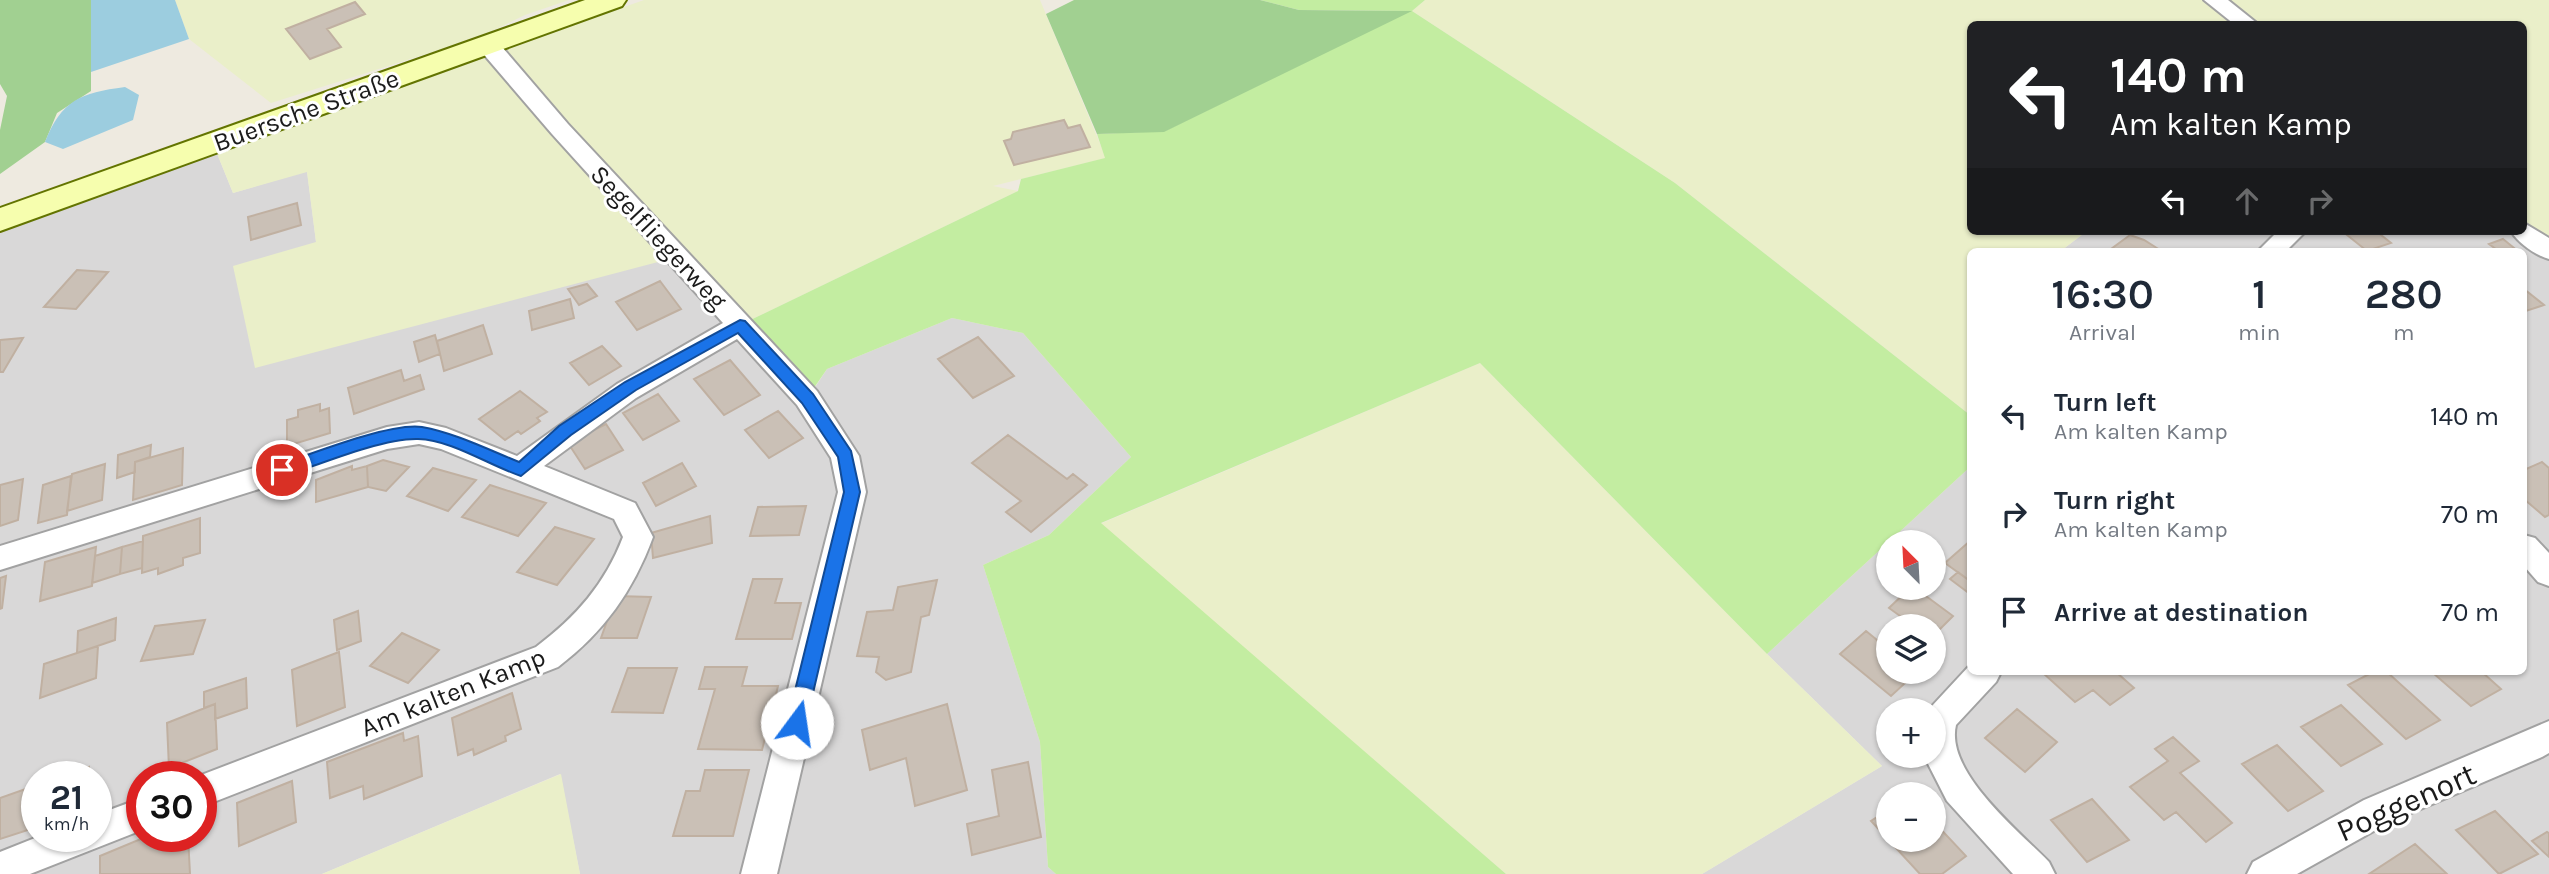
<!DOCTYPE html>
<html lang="en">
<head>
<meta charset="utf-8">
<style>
	body { margin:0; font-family:Karla,sans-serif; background:#f2f2f3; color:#1f2937; height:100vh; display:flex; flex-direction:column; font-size:26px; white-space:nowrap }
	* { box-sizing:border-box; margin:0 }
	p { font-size:23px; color:#747a83 }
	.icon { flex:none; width:38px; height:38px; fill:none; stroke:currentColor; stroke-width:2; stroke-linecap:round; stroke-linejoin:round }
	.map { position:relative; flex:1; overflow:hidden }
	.panel { position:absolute; left:1967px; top:248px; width:560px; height:427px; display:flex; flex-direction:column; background:#fff; border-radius:10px; box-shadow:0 2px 5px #0004 }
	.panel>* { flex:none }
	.top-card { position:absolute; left:1967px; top:21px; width:560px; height:214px; border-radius:10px; box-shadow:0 2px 5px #0004; background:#202124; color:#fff; overflow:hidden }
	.needle { width:46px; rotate:336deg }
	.fabs { position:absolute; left:1876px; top:530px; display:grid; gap:14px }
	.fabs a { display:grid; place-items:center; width:70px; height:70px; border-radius:50%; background:#fff; box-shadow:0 2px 5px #0004; font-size:35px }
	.speed { position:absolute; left:21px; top:761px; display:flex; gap:14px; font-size:35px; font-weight:700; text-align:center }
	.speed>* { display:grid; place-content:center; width:91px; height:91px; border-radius:50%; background:#fff; box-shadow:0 2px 5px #0004; line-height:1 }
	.speed small { font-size:18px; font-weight:400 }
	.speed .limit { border:10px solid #d22; background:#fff; color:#111 }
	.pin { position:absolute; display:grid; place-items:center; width:60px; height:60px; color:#fff; margin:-30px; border:4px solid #fff; border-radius:50%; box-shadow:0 2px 7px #0007 }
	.me { position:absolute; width:77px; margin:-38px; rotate:14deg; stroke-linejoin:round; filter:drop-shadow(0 0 5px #0008) }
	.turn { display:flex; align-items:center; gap:24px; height:147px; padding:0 28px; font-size:32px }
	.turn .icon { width:91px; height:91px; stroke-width:2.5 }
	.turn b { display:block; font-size:49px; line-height:60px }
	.lanes { display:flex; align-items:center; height:66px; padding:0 28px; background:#0003; justify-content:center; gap:35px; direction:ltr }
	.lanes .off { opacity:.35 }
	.eta { display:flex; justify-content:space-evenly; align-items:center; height:119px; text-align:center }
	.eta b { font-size:42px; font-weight:600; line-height:49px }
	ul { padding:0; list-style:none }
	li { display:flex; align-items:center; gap:21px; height:98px; padding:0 28px }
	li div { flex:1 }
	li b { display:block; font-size:26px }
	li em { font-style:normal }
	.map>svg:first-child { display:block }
	.residential { fill:#d9d8d8; fill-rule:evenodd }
	.farmland { fill:#eaefc9 }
	.grass { fill:#c3eda1 }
	.forest { fill:#a1d091 }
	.water { fill:#9ccddf }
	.building { fill:#cac0b6; stroke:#c0b0a1; stroke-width:2 }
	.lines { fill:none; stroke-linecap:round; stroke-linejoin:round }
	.street-casing { stroke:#a2a2a2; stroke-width:4 }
	.secondary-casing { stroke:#637400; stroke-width:4 }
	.street { fill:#fff; fill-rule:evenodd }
	.secondary { fill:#f6feae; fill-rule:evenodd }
	.route { fill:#1a73e8; stroke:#114b97; stroke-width:2 }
	.labels { text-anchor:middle; stroke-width:6; stroke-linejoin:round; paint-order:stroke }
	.street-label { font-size:26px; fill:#1b1b1b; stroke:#fff }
	.near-street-label { font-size:32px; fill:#1b1b1b; stroke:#fff }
</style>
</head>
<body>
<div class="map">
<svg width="2549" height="874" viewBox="0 0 2549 874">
	<rect width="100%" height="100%" fill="#eeeae0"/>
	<path class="residential" d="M216,151L233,193L307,171L316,242L677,257L808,398L827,369L952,318L1023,333L1131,457L1049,535L983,565L1040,742L1048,867L1056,874H580L560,774L322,874H0V231ZM37,777H96V836H37ZM142,777H201V836H142Z
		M2087,231H2513L2549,258V874H1702L1882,766L1767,654L1970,467V672H2524V252L2062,250ZM1888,542H1934V588H1888ZM1888,626H1934V672H1888ZM1888,710H1934V756H1888ZM1888,794H1934V840H1888Z"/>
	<path class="farmland" d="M175,0H569L525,15L480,37L271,103L189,39Z
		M644,0H1040L1106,158L993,186L1018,191L740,325L677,257L255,368L233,266L316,242L307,172L233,193L216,151Z
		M1425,0H2208L2241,24H1970V231H2087L2062,250L2064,252H1970V415L1675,183L1412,11Z
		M2221,0H2549V243L2524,224V24H2254Z
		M1480,363L1767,654L1882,766L1702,874H1506L1100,524Z
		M561,774L580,874H322Z"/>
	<path class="grass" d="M1260,0H1425L1412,11L1675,183L1970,415V467L1767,654L1480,363L1101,523L1506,874H1056L1048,867L1040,742L983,565L1049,535L1131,457L1023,333L952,318L827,369L807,398L740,325L1018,191L1021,179L1105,158L1097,134L1165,131L1410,11L1299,10Z"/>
	<path class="forest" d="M0,0H91V91L57,113L45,142L0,174V130L7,96L0,84Z
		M1074,0H1260L1299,10L1412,11L1164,132L1097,134L1046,14Z"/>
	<path class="water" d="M91,0H175L189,39L91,72Z
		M125,87L139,95L133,120L63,149L45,142C62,100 80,93 125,87Z"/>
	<path class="building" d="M355,2L365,14L327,29L341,47L310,59L286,29Z
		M1064,120L1068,128L1080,125L1090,147L1014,165L1004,141L1011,139L1013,132Z
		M297,203L301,225L251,240L248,217Z
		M2342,231H2376L2391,243L2367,251Z
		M2130,235L2144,240L2160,250L2107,252Z
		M2503,239L2519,252H2500L2489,244Z
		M77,270L108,272L76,309L44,307Z
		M660,281L681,309L637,330L616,302Z
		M587,284L597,296L579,305L568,289Z
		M2524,289L2544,305L2526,311Z
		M570,299L574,318L532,330L529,311Z
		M483,325L492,354L444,371L437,341Z
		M435,335L440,354L419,362L414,342Z
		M978,337L1014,376L973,398L938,359Z
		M23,338L3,372H0V340Z
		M602,346L621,366L589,385L570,363Z
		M730,360L760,395L724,415L694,379Z
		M401,370L404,381L420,375L424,389L354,414L348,388Z
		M520,391L547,412L537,418L540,421L521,434L518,431L505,440L479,419Z
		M658,394L679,421L643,440L623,413Z
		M320,404V411L329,408L330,433L287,446V420L298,417V410Z
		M778,411L803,438L769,458L745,430Z
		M606,424L623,450L585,469L568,443Z
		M1008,435L1067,479L1073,474L1087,485L1031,532L1006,512L1021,501L972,463Z
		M151,445L150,457L135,462V472L117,478L118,455Z
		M183,448L182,485L133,500L135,462Z
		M383,460L409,467L386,491L368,487L367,466Z
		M2542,462L2549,468V515L2545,517L2524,499V470Z
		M682,463L696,486L656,506L643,483Z
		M105,464L102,500L67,511L72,474Z
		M352,466V470L367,466L368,487L316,502V480Z
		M433,468L476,480L448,511L407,496Z
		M71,476L67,515L38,523L43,485Z
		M23,479L18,520L0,526V485Z
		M490,485L546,503L518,536L462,517Z
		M806,506L799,535L750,536L758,507Z
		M710,516L712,543L653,558L651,533Z
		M200,518V553L183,558V565L158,574V568L142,573L143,536Z
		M555,527L594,539L557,585L517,572Z
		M143,541L142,568L120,574L122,547Z
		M1970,541V581L1945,563Z
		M96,547L92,586L40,601L45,562Z
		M122,547L120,574L92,583L95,556Z
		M1958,572L1970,581V594L1950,579Z
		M6,576L2,608L0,609V578Z
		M753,579H782L775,603H801L792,639H736Z
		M937,580L929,615L921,617L911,672L886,680L876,672L879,657L857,656L867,612L893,610L898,587Z
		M1910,588H1915L1953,616L1934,635V626H1914L1889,608Z
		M616,596L651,597L637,638H601Z
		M358,611L361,641L337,650L334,620Z
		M116,618L115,640L77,653L78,631Z
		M205,620L193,654L141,661L155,626Z
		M1866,631L1888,649V672H1917L1891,696L1840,654Z
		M402,633L439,650L408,683L370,666Z
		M98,646L96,678L40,698L44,664Z
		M339,652L345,707L297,726L292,670Z
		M705,667H747L742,686H778L762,750L698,749L715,689H699Z
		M628,668H677L663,713L612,712Z
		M2116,672L2134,688L2110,705L2093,690L2075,702L2043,673Z
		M2373,672H2387L2440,720L2406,739L2348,685Z
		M2482,672L2501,689L2471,706L2433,673Z
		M246,678L247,708L215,719V704L204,708V692Z
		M512,693L521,729L505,736L506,741L474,755L473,749L458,755L452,718Z
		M215,704L217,749L169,768L167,723Z
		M947,704L967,790L915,806L906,758L870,770L862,730Z
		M2341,705L2382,744L2341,766L2301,727Z
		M2017,709L2057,742L2025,772L1985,738Z
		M403,733L404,741L418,736L422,776L364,799L363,786L330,798L327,762Z
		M2173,737L2199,761L2180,773L2232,823L2206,842L2176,812L2164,820L2130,787L2168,761L2155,749Z
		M2277,745L2323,791L2288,811L2242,764Z
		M1028,762L1041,837L972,855L967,824L999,816L992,770Z
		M89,767V777H60Z
		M705,770H749L733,836H673L686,791H700Z
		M292,781L296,822L239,846L237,803Z
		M37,785V827L0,839V798Z
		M2092,799L2129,840L2087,862L2051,820Z
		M1888,810V840H1934V822L1966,856L1942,874H1920L1871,821Z
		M2495,811L2538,854L2499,874L2456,830Z
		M2547,832L2549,833V857L2532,841Z
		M148,836H188L190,874H100V856Z
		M2415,844L2447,874H2369Z"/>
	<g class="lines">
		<defs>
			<path id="street" d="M2204,0H2228L2258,24H2234Z
				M488,39L496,40L568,124L817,391L859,456L866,492L777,874H741L838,492L831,458L797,405L737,339L636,398L544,466L635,503L653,537C633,591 604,632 558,667L201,807V777H196L536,647C576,617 605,584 623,537L614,519L441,449L419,444L387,449L0,570V546L387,427L419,422L446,428L517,456L617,384L723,323L552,134L480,50L477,45Z
				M2524,223L2549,238V259C2535,255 2518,243 2511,231H2524Z
				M2278,231H2306L2285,252H2257Z
				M2524,535L2535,538L2549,553V586L2538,582L2524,566Z
				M1970,665V672H2001L1996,682L1956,725C1945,772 2019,831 2049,862L2055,874H2013L1947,801L1924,756H1934L1932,706Z
				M2549,721V753L2542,757L2388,823L2297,874H2247L2253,862L2364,800Z
				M142,798V830L30,874H0V852L40,836H96V815Z"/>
			<path id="secondary" d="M585,0H626L622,6L0,231V208Z"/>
		</defs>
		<use href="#street" class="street-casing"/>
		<use href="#secondary" class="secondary-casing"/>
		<use href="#street" class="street"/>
		<use href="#secondary" class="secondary"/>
	</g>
	<path class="route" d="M740,320L745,321L813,394L851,451L860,492L806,723L803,729L797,732L790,729L787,723L844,492L838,457L802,403L738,333L636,390L571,435L521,476C488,465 452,440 418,439C382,438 318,465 282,477L273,470L276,466C308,455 391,422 422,427C455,433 487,449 519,462L559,426L625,382Z"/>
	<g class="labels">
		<g class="street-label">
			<text transform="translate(306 110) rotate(-20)" y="9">Buersche Straße</text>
			<text transform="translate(659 237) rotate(47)" y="9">Segelfliegerweg</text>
			<text transform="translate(453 692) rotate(-22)" y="9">Am kalten Kamp</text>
		</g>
		<g class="near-street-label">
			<text transform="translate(2406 802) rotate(-24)" y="11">Poggenort</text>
		</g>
	</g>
</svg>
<div class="fabs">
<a><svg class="needle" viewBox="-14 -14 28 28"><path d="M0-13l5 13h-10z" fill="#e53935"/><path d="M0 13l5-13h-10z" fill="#747a83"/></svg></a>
<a><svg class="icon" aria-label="layers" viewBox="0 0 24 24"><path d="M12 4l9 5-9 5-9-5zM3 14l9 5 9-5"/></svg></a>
<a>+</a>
<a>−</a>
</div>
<div class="speed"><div>21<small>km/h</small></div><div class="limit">30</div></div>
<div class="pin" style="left:282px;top:470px;background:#d93025"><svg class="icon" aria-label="arrive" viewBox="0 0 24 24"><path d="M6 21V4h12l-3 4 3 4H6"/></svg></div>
<svg class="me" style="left:797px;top:723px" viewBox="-20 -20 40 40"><circle r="19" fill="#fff"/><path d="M0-13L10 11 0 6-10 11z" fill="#1a73e8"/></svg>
<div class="top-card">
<div class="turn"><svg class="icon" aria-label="left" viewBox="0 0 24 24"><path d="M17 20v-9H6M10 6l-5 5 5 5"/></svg><div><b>140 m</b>Am kalten Kamp</div></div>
<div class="lanes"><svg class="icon" aria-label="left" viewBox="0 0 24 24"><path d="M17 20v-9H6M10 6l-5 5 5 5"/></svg><svg class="icon off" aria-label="ahead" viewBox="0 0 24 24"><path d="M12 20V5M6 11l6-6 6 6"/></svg><svg class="icon off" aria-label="right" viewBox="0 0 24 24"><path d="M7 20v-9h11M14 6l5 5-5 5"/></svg></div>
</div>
<section class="panel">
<div class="eta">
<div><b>16:30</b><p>Arrival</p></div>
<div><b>1</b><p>min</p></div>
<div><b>280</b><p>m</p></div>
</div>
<ul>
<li><svg class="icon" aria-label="left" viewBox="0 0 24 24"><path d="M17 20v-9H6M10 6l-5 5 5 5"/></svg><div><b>Turn left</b><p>Am kalten Kamp</p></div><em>140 m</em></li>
<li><svg class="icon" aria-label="right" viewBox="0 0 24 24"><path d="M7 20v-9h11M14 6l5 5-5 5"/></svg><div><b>Turn right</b><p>Am kalten Kamp</p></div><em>70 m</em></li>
<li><svg class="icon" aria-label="arrive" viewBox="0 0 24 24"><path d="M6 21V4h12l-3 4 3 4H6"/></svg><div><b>Arrive at destination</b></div><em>70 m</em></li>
</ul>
</section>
</div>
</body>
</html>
